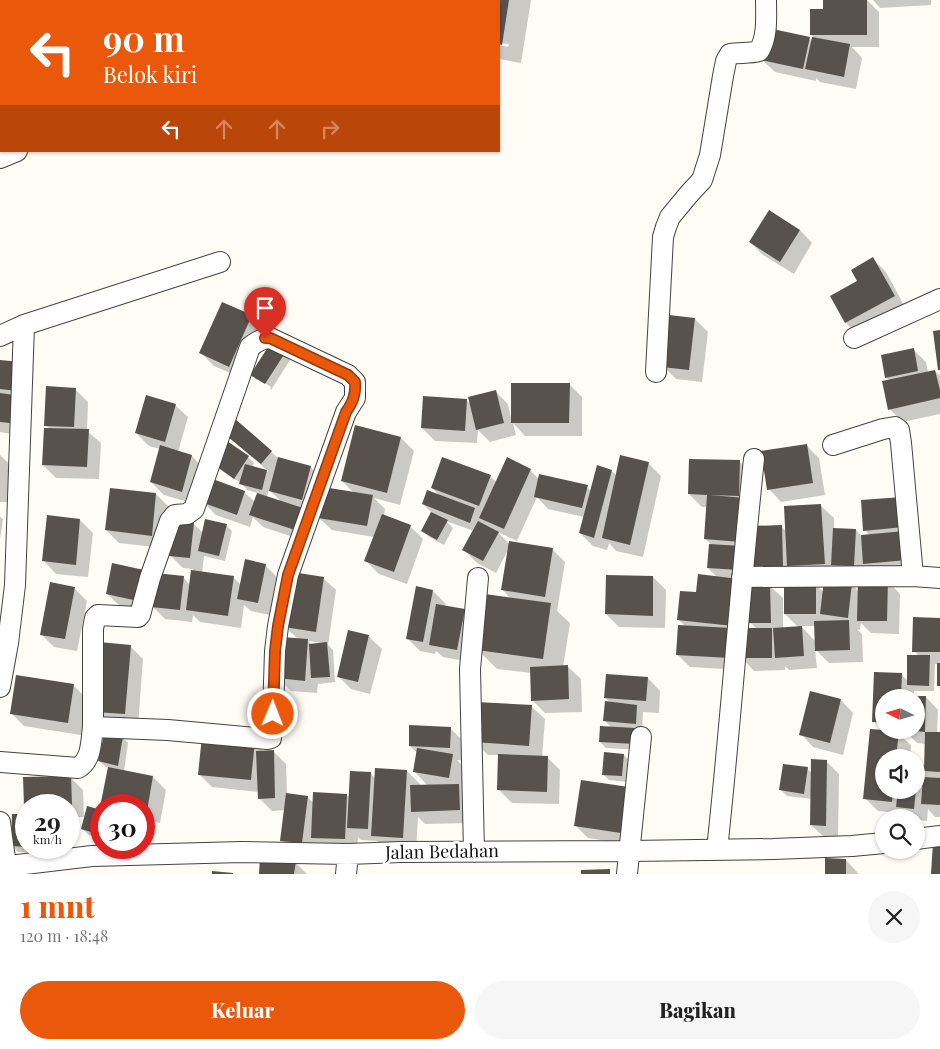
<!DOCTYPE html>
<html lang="id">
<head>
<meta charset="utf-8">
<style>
	body { margin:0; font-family:"Playfair Display",serif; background:#f6f6f6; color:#222; height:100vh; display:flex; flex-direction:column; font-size:19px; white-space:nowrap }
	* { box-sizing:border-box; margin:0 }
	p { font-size:16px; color:#767676 }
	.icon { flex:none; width:28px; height:28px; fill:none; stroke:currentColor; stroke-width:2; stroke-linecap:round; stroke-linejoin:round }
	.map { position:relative; height:874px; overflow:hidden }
	.side { display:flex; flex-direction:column; background:#fff; flex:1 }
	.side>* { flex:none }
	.hud { position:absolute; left:0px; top:0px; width:500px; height:152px; box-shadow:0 1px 4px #0004; background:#ea580c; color:#fff; overflow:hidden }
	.needle { width:32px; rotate:275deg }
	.tools { position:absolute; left:875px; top:689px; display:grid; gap:10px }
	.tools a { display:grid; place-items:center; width:50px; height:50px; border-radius:50%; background:#fff; box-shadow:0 1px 4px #0004; font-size:25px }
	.speed { position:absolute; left:15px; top:794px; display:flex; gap:10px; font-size:25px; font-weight:700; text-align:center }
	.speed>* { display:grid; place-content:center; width:65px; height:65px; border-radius:50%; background:#fff; box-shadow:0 1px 4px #0004; line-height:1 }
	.speed small { font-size:12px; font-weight:400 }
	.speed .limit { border:8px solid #d22; background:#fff; color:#111 }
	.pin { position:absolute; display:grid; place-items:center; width:42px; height:42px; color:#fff; margin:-51px -21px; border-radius:50% 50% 50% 0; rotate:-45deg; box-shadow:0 0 5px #0007 }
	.pin .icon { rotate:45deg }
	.me { position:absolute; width:55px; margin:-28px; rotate:1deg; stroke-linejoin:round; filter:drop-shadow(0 0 4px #0008) }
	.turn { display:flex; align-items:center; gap:18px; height:105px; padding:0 20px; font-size:22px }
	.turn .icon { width:65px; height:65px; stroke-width:2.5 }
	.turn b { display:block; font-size:35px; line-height:42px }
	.lanes { display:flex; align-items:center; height:48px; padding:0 20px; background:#0003; justify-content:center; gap:25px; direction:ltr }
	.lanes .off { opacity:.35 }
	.round { display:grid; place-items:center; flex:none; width:52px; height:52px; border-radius:26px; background:#f6f6f6 }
	.overview { display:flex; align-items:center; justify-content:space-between; height:85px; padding:0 20px }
	h1 { font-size:30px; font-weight:800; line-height:38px; color:#ea580c }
	.primary-button { display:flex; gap:10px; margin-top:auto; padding:10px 20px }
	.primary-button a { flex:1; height:58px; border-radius:30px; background:#ea580c; color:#fff; font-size:20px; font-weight:800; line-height:58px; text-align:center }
	.primary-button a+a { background:#f6f6f6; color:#222 }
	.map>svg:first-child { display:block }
	.shadow { fill:#0003; fill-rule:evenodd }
	.building { fill:#58524d }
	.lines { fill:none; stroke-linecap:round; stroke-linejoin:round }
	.street-casing { stroke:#434343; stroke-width:22 }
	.street { stroke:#fff; stroke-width:20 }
	.route-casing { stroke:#983908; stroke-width:12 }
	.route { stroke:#ea580c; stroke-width:9 }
	.labels { text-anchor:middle; stroke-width:5; stroke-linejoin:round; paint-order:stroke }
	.street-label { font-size:18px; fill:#101010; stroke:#fff }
</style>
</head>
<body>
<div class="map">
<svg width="940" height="874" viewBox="0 0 940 874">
	<rect width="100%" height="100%" fill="#fefcf4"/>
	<path class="shadow" d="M106,0H173L174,1H106Z
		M468,0H531L521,63L499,59V45L508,47L509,44L499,43V1H468Z
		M824,0H867L879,12V47H852L862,58L856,89L820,82L816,78V81L775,72L762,60L809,38L812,42L813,36L811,35L824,10Z
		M873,0H931V5L880,8Z
		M800,230L812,243L794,274L763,255L750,242Z
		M873,259L886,272L906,309L858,335L846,323L831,297L859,282Z
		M251,316L264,329L242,378L214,366L201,353Z
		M695,319L708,332L702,382L676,379L663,366Z
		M913,349L926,362L928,372L935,371L940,376V414L902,422L890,409V381L886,377Z
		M284,354L290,360L271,390L270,388L271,387L257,378V380L252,375Z
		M0,361L20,363L33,376L30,404L23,436L0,432Z
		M569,384L582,397V436H525L513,423L516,435L490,442L478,430L477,443L435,441L422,428L466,400L471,404L495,391L508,404L511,418Z
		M75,389L88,402L87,431L101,443L99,479L56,478L43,465L50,429L46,425Z
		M175,405L188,417L178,452L192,456L204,469L195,504L164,495L151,482L160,449L149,446L136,433Z
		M234,419L278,458L310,467L323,479L308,542L263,527L253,517L250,527L216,515L203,502L244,492L255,502L258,493L247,490L241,483L219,469L213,463L228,442L248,457L254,463L252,467L269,472L237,444L224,432ZM269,490L282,502L267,497Z
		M356,426L401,438L414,451L400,505L374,498L385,509L384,516L410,526L423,539L407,584L379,574L366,561L374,537L332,530L319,518L354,493L342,481Z
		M806,445L819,458L825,495L781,502L769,489Z
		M0,455L14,468L12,502H0Z
		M739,461L752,474L756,527L781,526L786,531L821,506L834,518V529L856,530L862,536H870L865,530L901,498L920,573L888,581L900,594L899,634L871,633L861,623L860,630L857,629L862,634L863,662L829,663L815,649L817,668L789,670L785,666V670L754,671L743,659L742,670L690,667L677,654L685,626L678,619L697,594L718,578L708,568L710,543L705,539L708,507H702L689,494ZM860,578L859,592L851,584L824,593L816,584L785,612H783L799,628L783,629V598L770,586ZM749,610L751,623L757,629H746ZM801,626H816V642Z
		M648,463L661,476L643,557L616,551L609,543L607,550L593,546L580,533L584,517L548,509L537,497L517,541L498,532L510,545L552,549L565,562L557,611L570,623L563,667H568L581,679L582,712L545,713L532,700L531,673L497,669L478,650L511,599L503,590L508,550L496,573L477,563L464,550L474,531L446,521L453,528L444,545L429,537L423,531L432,513L423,504L441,497L432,488L490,476L497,483L530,470L539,479L587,487L591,491L612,471L617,476Z
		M156,494L169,507L164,548L119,543L106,530Z
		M0,517L3,519L0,539Z
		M80,520L93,533L88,577L56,574L44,561Z
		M194,524L203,533L226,525L232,531L225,561L204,556L202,573L234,578L241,585L265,565L278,578L270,615L251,611L244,605L241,628L200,622L193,615L192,622L165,619L152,606L150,613L120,606L107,594L144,571L183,577L190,585L193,569L183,568L170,555Z
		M653,577L666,590L665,628L619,627L606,614Z
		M323,578L336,590L328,645L333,650L335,682L318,684L317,693L291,691L278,678L298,639L285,627ZM308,641L323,643L312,645Z
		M74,588L87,601L77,651L54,647L41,634Z
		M417,588L433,591L446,604L445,606L464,610L477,623L470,662L443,657L436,651L435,654L420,651L407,638Z
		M940,619V687L938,685V664H935L934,691H914V697H926L938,710L937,733H940V817H935L928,809L927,821L916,820V818H908L905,814L878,811L865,798L883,731L874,721L875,674L902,675L908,681L919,656L914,651ZM884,698H916V730H884ZM900,735H909L917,743L926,744L925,766L918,759H916V790H884V758H910L911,745Z
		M349,632L369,637L382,649L370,694L351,689L338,676Z
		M130,646L143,659L138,726L108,724L95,711Z
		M648,678L660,691L659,713L643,712L642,729H635L641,735V750L606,748L600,742L612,728L604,720L611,703L605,698Z
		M73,685L86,698L81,735L24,726L11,713Z
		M841,700L853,713L843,755L813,747L801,734Z
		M532,707L545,719L542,757H547L560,770L559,804L512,803L499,790L500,755H488L475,742Z
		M450,728L463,741L462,760H457L465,768L462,788L471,798L472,823L425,824L418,817L416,851L385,849L377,841L361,840L358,837L357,851L325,850L316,842L315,855L294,853L282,840L285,810L272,811L259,798V792L212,787L199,774L254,742L264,752L273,751L286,764L287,794L307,797L314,803L347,795L350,798L370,773L376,779L407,771L420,784V786H428L414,771L417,753L410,746Z
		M122,737L128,743L124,771L153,777L166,790L160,823L144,820V805H106L103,802L109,768L106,767L99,761Z
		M624,755L630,761L628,782L609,780L603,774Z
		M826,761L839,774L838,838L824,837L811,825L812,799L787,796L781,790L807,769L812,773Z
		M71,778L83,790L84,817L69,818V805H26V807L25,805Z
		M582,781L634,845L588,838L575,825Z
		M88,808L101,812V839L89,835L82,829Z
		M13,815L26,816V848H39L38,853L18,852L12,846Z
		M846,860L858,873V874H826Z
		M295,862L307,874H260Z"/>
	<path class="building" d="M499,0H509L502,45L499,44Z
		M823,0H867V35H810V9H823Z
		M768,28L810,37L803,69L761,60Z
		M812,37L850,44L844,77L805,69Z
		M769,210L800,230L780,262L749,242Z
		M873,257L895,296L845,323L830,296L857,281L851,270Z
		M222,302L252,315L229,367L199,353Z
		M669,315L695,318L689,370L662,367Z
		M940,330V370H938L933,331Z
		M270,344L285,353L265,384L250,375Z
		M914,348L918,371L885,378L881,355Z
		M0,360L21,362L17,391L0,389Z
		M935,370L940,390V398L888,410L882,381Z
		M511,383H570L569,423H511Z
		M46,386L76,388L74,427L44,426Z
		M496,390L504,423L476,430L468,397Z
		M0,393L14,395L10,423L0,422Z
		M146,395L176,404L165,442L135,433Z
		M423,396L467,399L465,431L421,428Z
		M234,418L272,451L261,464L222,432Z
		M355,425L401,437L387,493L341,481Z
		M44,428L89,429L87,467L42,465Z
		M227,441L249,456L234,479L212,463Z
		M807,444L813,483L767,490L761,451Z
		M160,445L192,455L182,492L150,482Z
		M620,455L649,462L630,545L602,538Z
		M278,457L311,466L302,500L269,491Z
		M442,457L491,475L479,506L431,488Z
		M507,457L531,469L504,529L479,518Z
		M689,459L740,460L739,496L710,495L745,498L741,542L704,539L707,495L688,494Z
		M245,464L267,470L262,490L239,484Z
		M597,465L612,470L594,538L579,533Z
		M539,474L588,485L582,508L534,497Z
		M210,478L245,491L237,515L201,502Z
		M323,487L373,495L367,526L318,518Z
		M110,488L156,493L152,536L105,530Z
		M427,490L475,508L470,523L422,504Z
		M257,493L303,508L295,530L249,515Z
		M902,497L904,527L863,531L861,500Z
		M821,504L825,564L787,566L784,506Z
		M431,512L448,520L437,540L421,531Z
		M382,514L411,525L394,572L364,561Z
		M47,515L80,519L76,565L42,561Z
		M205,519L227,524L219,556L198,551Z
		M173,520L194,523L190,558L169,556Z
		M478,521L499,532L483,561L462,550Z
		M782,525L783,566L751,567L750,526Z
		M833,528L856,529L854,566L831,565Z
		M905,531L907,560L863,564L861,535Z
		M509,541L553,548L545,597L501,590Z
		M709,544L741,546L739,570L707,568Z
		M245,559L266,564L258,603L237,599Z
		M112,563L144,570L138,601L106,594Z
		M191,570L234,576L228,616L186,610Z
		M292,572L324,577L316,632L284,627Z
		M155,573L184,576L180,610L151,607Z
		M698,574L739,579L733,626L677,620L680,591L696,592Z
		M606,575L653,576V616L605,614Z
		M858,579L888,580L887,621H857Z
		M824,580L852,583L848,618L820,614Z
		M50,582L75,587L65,639L40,635Z
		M784,583H816V614H784Z
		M770,584L771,623H749V585Z
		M416,586L433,590L423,642L406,639Z
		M485,594L551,603L543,659L477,650Z
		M436,604L465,609L457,650L429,645Z
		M913,617L940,618V652H912Z
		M849,620L850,650L815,651L814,621Z
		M678,625L731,628L730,658L676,655Z
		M802,626L804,656L775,658L773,628Z
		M739,628H772V658H740Z
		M348,630L369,635L358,682L337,677Z
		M281,637L308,639L305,681L277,678Z
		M99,642L131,645L125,714L94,712Z
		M327,642L330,677L311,678L309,644Z
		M907,655H930L929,686L907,685Z
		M937,663H940V686H937Z
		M568,665L569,699L531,701L530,667Z
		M874,672L902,673L901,698H884V722H872Z
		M606,674L648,677L646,701L604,698Z
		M16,675L74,684L68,723L10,714Z
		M810,691L841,699L830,743L799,735Z
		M916,696H926L925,732L916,731Z
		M605,701L637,705L636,724L603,721Z
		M476,702L532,705L529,746L474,742Z
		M409,725L451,727L450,748L409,746Z
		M600,726L635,728V744L599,742Z
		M870,729L899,731L896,758H884V790H893L892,802L863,799Z
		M105,730L123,736L118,766L98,761Z
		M925,732H940V772L924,771Z
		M202,736L255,741L251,780L198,775Z
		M417,748L453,754L449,778L413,772Z
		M274,750L275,798L258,799L256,751Z
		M604,752L624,754L622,776L602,775Z
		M498,754L548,756L547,792L497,790Z
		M811,759L827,760L826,826L810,825Z
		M783,764L808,767L804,794L779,790Z
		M108,767L153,776L147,811L144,810V805H115L101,802Z
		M375,768L407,770L403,838L371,836Z
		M350,771L371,772L368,829L347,828Z
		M71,776L72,805H26V806H24L23,777Z
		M923,777L940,778V805L921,804Z
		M581,780L629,787L621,833L574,826Z
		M459,784L460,810L411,812L410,785Z
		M898,790H916L914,809L896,807Z
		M313,792L347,794L345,839L311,838Z
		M286,793L308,796L302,843L280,841Z
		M87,806L101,810V835L81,829Z
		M12,814H26V847L11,846Z
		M933,842L940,843V874H931Z
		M260,857L296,861L294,874H259Z
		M825,858L846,859V874H825Z
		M610,869V874H581V870Z
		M212,871L233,873V874H212Z"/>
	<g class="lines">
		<defs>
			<path id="street" d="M54,0L58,1
				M0,158L17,151
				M0,336L24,325L220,262
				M854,338L940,299
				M656,372L663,237L666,227L670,217L689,194L702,180L710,155L723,76L726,61L730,54C740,52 749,54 759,51C768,36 766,17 766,0
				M833,445L883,429L895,427L899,430L901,443L913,576
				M742,577L913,576L940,578
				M0,687L8,643L15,585L24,325
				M0,762L78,768C92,760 91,741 93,727L168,730L267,739L271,738L273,714L275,651L278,626L288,575L346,412L355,398V382L348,375L270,338C262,338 256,342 250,347L194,509L187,514L175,515L170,521L150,578L140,615L138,617L98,615L95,618L93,629V727
				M0,822L6,866
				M916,839L940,836
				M717,850C731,720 740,589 754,459
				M474,852L470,669L478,578
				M0,867L92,856L242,852L348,854L401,852L630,851L773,849L852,846L884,843
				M346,874L348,854
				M627,874L641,737"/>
		</defs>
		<use href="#street" class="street-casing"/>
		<use href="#street" class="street"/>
	</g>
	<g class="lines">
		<defs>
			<path id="route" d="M265,338H270L348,375L355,382C356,394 353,402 346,412L288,575L278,626L275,651L273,714"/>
		</defs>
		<use href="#route" class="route-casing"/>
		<use href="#route" class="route"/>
	</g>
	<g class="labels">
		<g class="street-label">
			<text transform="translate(442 852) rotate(-1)" y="6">Jalan Bedahan</text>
		</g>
	</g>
</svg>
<div class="tools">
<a><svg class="needle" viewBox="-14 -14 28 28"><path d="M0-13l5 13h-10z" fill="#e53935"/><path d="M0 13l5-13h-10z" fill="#767676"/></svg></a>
<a><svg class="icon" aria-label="sound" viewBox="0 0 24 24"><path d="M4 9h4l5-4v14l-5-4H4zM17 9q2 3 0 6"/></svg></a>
<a><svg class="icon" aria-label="search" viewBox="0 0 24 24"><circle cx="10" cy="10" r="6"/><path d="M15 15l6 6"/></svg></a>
</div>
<div class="speed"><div>29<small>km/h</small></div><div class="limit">30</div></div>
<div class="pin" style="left:265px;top:338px;background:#d93025"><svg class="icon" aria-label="arrive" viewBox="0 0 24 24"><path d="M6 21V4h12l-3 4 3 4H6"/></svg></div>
<svg class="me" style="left:273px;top:714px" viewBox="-20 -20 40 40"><circle r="17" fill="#ea580c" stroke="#fff" stroke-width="3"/><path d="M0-11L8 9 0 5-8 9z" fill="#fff"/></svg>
<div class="hud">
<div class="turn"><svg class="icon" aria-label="left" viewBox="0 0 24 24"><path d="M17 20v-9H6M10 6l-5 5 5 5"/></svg><div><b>90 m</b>Belok kiri</div></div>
<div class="lanes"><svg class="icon" aria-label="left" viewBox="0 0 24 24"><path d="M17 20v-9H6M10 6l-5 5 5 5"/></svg><svg class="icon off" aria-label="ahead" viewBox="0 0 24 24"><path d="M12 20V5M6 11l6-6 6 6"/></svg><svg class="icon off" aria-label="ahead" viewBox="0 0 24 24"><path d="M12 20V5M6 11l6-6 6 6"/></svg><svg class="icon off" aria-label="right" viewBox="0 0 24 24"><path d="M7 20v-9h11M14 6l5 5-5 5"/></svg></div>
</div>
</div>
<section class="side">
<div class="overview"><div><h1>1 mnt</h1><p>120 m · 18:48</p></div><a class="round"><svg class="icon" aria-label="close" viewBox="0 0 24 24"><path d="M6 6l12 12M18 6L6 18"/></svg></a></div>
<div class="primary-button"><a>Keluar</a><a>Bagikan</a></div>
</section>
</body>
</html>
